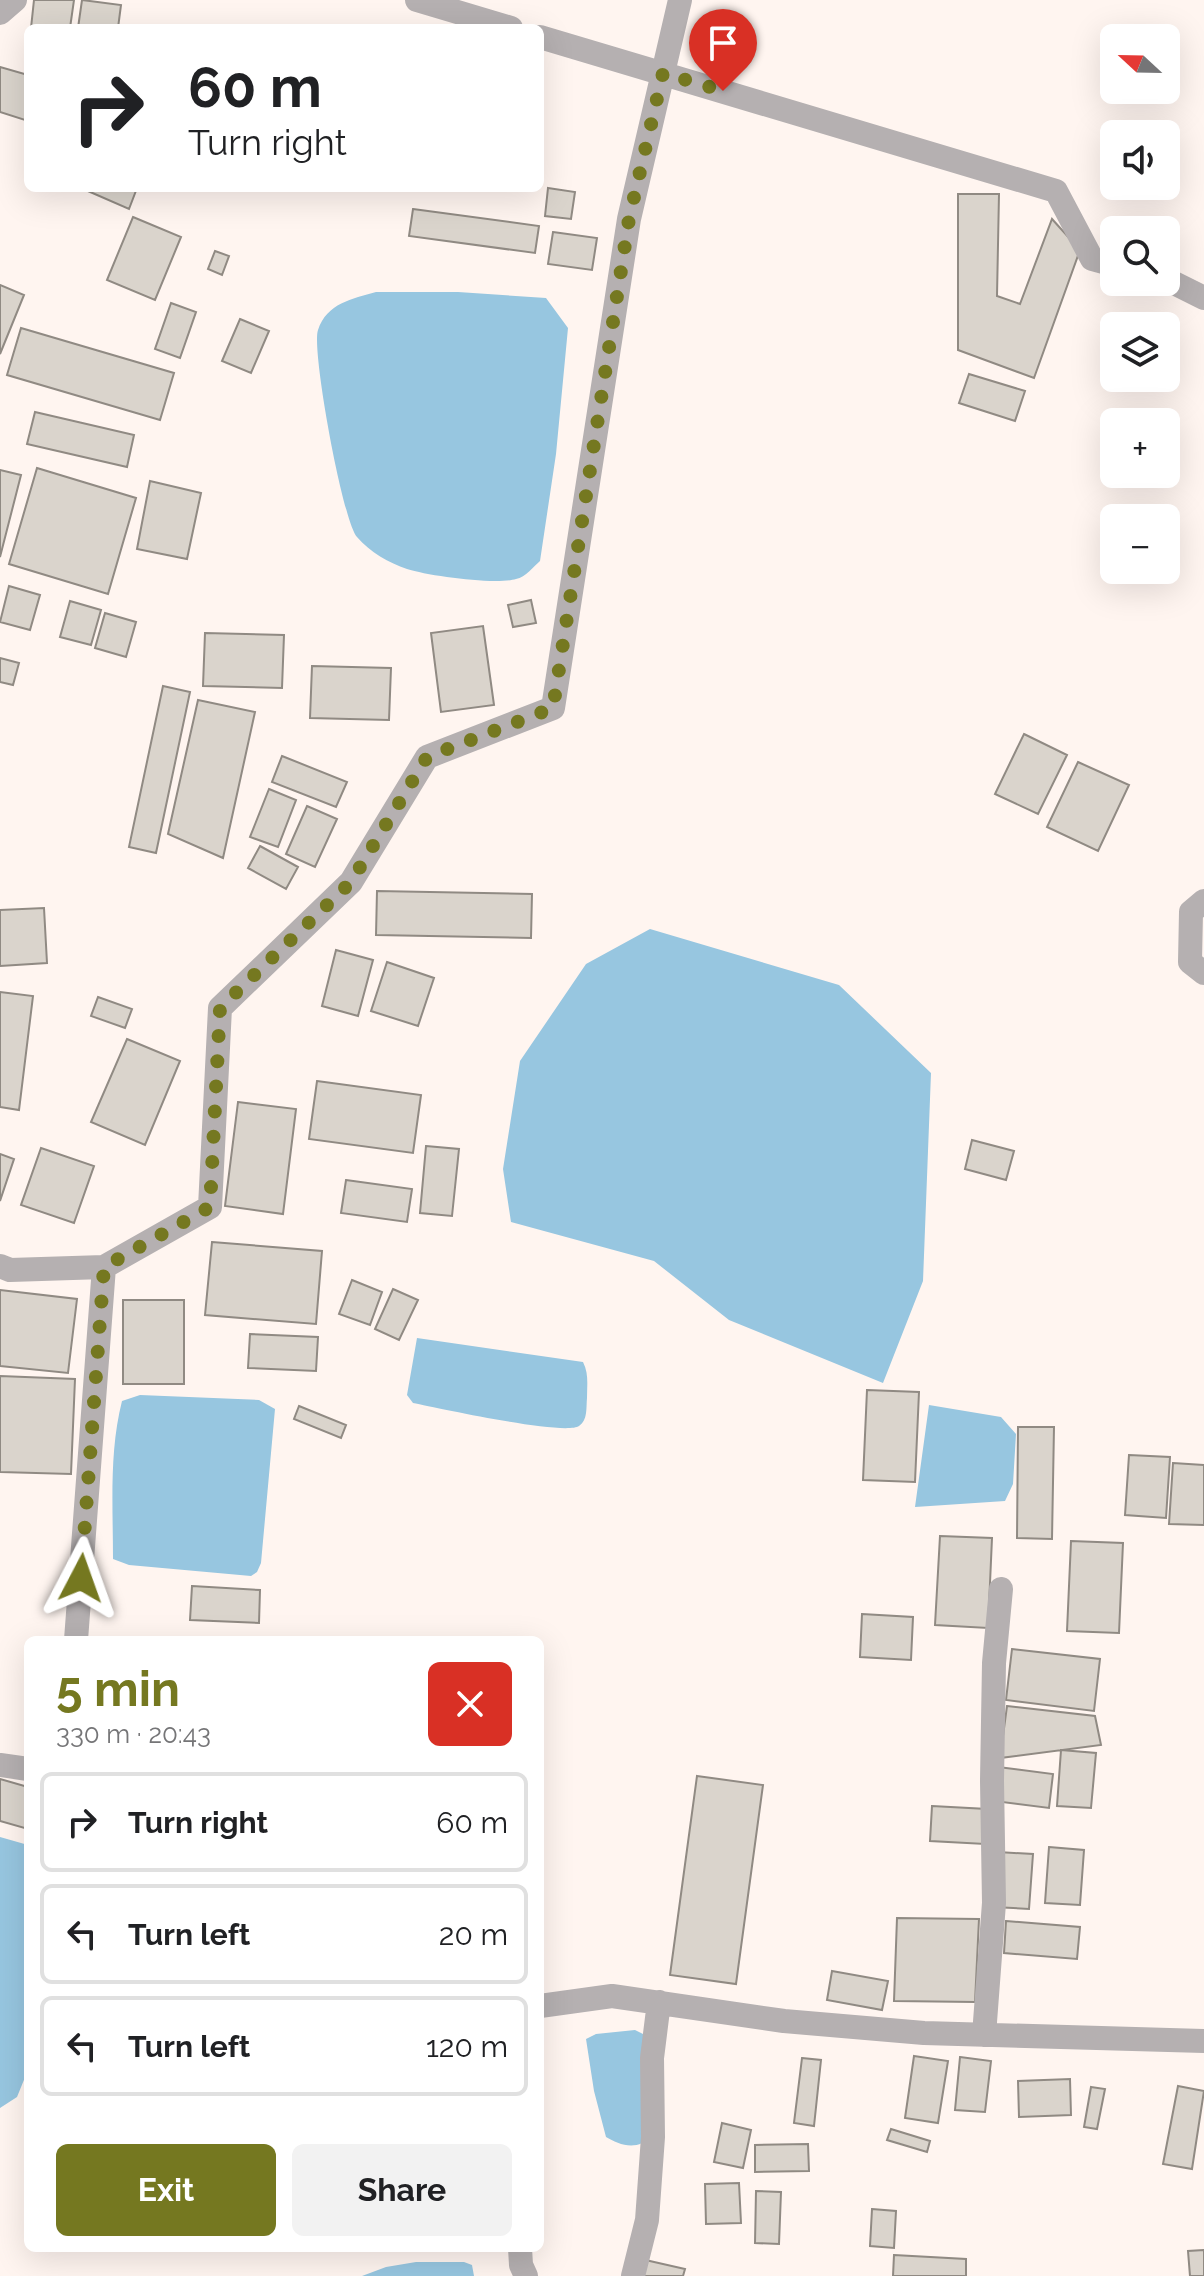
<!DOCTYPE html>
<html lang="en">
<head>
<meta charset="utf-8">
<style>
	body { margin:0; font-family:Raleway,sans-serif; background:#f2f2f2; color:#202124; height:100vh; display:flex; flex-direction:column; font-size:30px; white-space:nowrap }
	* { box-sizing:border-box; margin:0 }
	p { font-size:26px; color:#757577 }
	.icon { flex:none; width:44px; height:44px; fill:none; stroke:currentColor; stroke-width:2; stroke-linecap:round; stroke-linejoin:round }
	.map { position:relative; flex:1; overflow:hidden }
	.details { position:absolute; left:24px; top:1636px; width:520px; height:616px; display:flex; flex-direction:column; background:#fff; border-radius:12px; box-shadow:0 8px 32px #0002 }
	.details>* { flex:none }
	.top-card { position:absolute; left:24px; top:24px; width:520px; height:168px; border-radius:12px; box-shadow:0 8px 32px #0002; background:#fff; color:#202124; overflow:hidden }
	.needle { width:52px; rotate:292deg }
	.tools { position:absolute; left:1100px; top:24px; display:grid; gap:16px }
	.tools a { display:grid; place-items:center; width:80px; height:80px; border-radius:12px; background:#fff; box-shadow:0 8px 32px #0002; font-size:40px }
	.pin { position:absolute; display:grid; place-items:center; width:68px; height:68px; color:#fff; margin:-82px -34px; border-radius:50% 50% 50% 0; rotate:-45deg; box-shadow:0 0 8px #0007 }
	.pin .icon { rotate:45deg }
	.me { position:absolute; width:88px; margin:-44px; rotate:4deg; stroke-linejoin:round; filter:drop-shadow(0 0 6px #0008) }
	.turn { display:flex; align-items:center; gap:28px; height:168px; padding:0 32px; font-size:36px }
	.turn .icon { width:104px; height:104px; stroke-width:2.5 }
	.turn b { display:block; font-size:56px; line-height:68px }
	.round { display:grid; place-items:center; flex:none; width:84px; height:84px; border-radius:12px; background:#f2f2f2 }
	.summary { display:flex; align-items:center; justify-content:space-between; height:136px; padding:0 32px }
	h1 { font-size:48px; font-weight:700; line-height:60px; color:#757820 }
	.button { display:flex; gap:16px; margin-top:auto; padding:16px 32px }
	.button a { flex:1; height:92px; border-radius:12px; background:#757820; color:#fff; font-size:32px; font-weight:700; line-height:92px; text-align:center }
	.button a+a { background:#f2f2f2; color:#202124 }
	ul { padding:0; list-style:none }
	li { display:flex; align-items:center; gap:24px; height:100px; margin:0 16px 12px; padding:0 16px; border:4px solid #e0e0e0; border-radius:12px }
	li div { flex:1 }
	li b { display:block; font-size:30px }
	li em { font-style:normal }
	.map>svg:first-child { display:block }
	.water { fill:#97c6e0 }
	.building { fill:#dad4cc; stroke:#908a83; stroke-width:2 }
	.lines { fill:none; stroke-linecap:round; stroke-linejoin:round }
	.minor { stroke:#b5b0b1; stroke-width:24 }
	.route { stroke:#757820; stroke-width:14; stroke-dasharray:0 25.2 }
</style>
</head>
<body>
<div class="map">
<svg width="1204" height="2276" viewBox="0 0 1204 2276">
	<rect width="100%" height="100%" fill="#fff5f0"/>
	<path class="water" d="M376,292H458L546,298L568,328L556,454L540,561C533,567 526,577 516,579C495,585 429,576 407,569C389,563 370,552 357,537C343,522 311,349 318,330C327,303 352,299 376,292Z
		M650,929L839,985L931,1073L923,1281L883,1383L729,1320L654,1261L511,1222L503,1169L520,1061L586,964Z
		M417,1338L583,1362C589,1374 587,1385 587,1398C586,1408 588,1420 579,1426C564,1436 438,1408 413,1403L407,1395Z
		M140,1395L259,1400L275,1409L261,1563L257,1572L251,1576L129,1565L113,1559C113,1507 109,1452 122,1401Z
		M929,1405L1001,1417L1016,1434L1013,1484L1005,1501L915,1507Z
		M0,1837L28,1845V2070L17,2097L0,2108Z
		M635,2030L645,2035L642,2143C630,2149 616,2143 606,2137L594,2091L586,2039L596,2034Z
		M416,2262H464L472,2265L474,2276H362L386,2267Z"/>
	<path class="building" d="M34,0H74L70,28H31Z
		M82,0L121,5L118,28H78Z
		M0,67L28,75V121L0,112Z
		M81,188H137L129,209Z
		M548,188L575,192L571,219L545,216Z
		M958,194H999L997,296L1020,304L1052,219L1080,250L1034,378L958,350Z
		M413,209L539,226L535,253L409,236Z
		M133,217L181,237L155,300L107,280Z
		M553,232L597,238L592,270L548,264Z
		M215,251L229,256L222,275L208,269Z
		M0,285L24,295L0,354Z
		M171,303L196,312L180,358L155,349Z
		M240,319L269,331L251,373L222,361Z
		M21,328L174,373L160,420L7,375Z
		M969,374L1025,391L1015,421L959,403Z
		M35,412L134,435L127,467L27,444Z
		M37,468L136,498L108,594L9,564Z
		M0,470L21,475L0,557Z
		M150,481L201,493L187,559L137,549Z
		M9,586L40,595L30,630L0,622Z
		M531,600L536,623L513,627L508,605Z
		M70,601L101,610L91,645L60,637Z
		M105,613L136,622L126,657L95,648Z
		M483,626L494,705L441,712L431,633Z
		M205,633L284,635L282,688L203,686Z
		M0,658L19,663L13,685L0,682Z
		M312,666L391,668L389,720L310,718Z
		M163,686L190,692L156,853L129,847Z
		M198,700L255,712L223,858L168,834Z
		M1024,734L1067,755L1038,814L995,794Z
		M282,756L347,782L336,807L272,782Z
		M1078,762L1129,785L1098,851L1047,827Z
		M269,789L296,800L278,847L250,837Z
		M307,806L337,819L315,867L286,854Z
		M260,846L298,867L286,889L248,868Z
		M377,891L532,894L531,938L376,935Z
		M44,908L47,963L0,966V910Z
		M336,950L373,960L358,1016L322,1006Z
		M387,962L434,978L418,1026L371,1011Z
		M0,992L33,996L19,1110L0,1107Z
		M98,997L132,1009L125,1028L91,1016Z
		M127,1039L180,1061L145,1145L91,1122Z
		M317,1081L421,1095L413,1153L309,1139Z
		M238,1102L296,1109L283,1214L225,1206Z
		M972,1140L1014,1151L1006,1180L965,1169Z
		M426,1146L459,1149L452,1216L420,1213Z
		M41,1148L94,1166L74,1223L21,1205Z
		M0,1154L14,1159L0,1201Z
		M346,1180L412,1189L407,1222L341,1213Z
		M212,1242L322,1251L316,1324L205,1315Z
		M352,1280L382,1292L370,1325L339,1314Z
		M393,1289L418,1300L399,1340L375,1329Z
		M0,1290L77,1299L68,1373L0,1366Z
		M123,1300H184V1384H123Z
		M250,1334L318,1337L316,1371L248,1368Z
		M0,1376L75,1379L71,1474L0,1472Z
		M867,1390L919,1392L915,1482L863,1480Z
		M299,1406L346,1425L341,1438L294,1419Z
		M1018,1427H1054L1052,1539L1017,1538Z
		M1129,1455L1170,1457L1166,1518L1125,1515Z
		M1173,1463L1204,1465V1525L1169,1524Z
		M940,1536L992,1538L988,1628L935,1625Z
		M1071,1541L1123,1543L1119,1633L1067,1631Z
		M192,1586L260,1590L259,1623L190,1620Z
		M862,1614L913,1617L911,1660L860,1657Z
		M1012,1649L1100,1659L1094,1711L1006,1700Z
		M1007,1706L1095,1716L1101,1745L1000,1758Z
		M1061,1750L1096,1753L1091,1808L1057,1806Z
		M998,1767L1053,1774L1049,1808L994,1801Z
		M697,1776L763,1785L736,1984L670,1975Z
		M0,1779L28,1787V1829L0,1821Z
		M932,1806L987,1809L985,1844L930,1841Z
		M1049,1847L1084,1850L1080,1905L1045,1903Z
		M998,1852L1033,1854L1029,1909L994,1907Z
		M897,1918L979,1919L975,2002L894,2001Z
		M1006,1921L1080,1927L1077,1959L1004,1953Z
		M832,1971L888,1981L882,2010L827,2000Z
		M914,2056L948,2061L938,2123L905,2118Z
		M960,2057L991,2061L985,2112L955,2110Z
		M802,2058L821,2060L814,2126L794,2123Z
		M1070,2079L1071,2115L1019,2117L1018,2081Z
		M1178,2086L1204,2091L1192,2169L1163,2164Z
		M1091,2087L1105,2089L1097,2129L1084,2127Z
		M722,2123L751,2130L743,2168L714,2162Z
		M891,2129L930,2141L927,2152L887,2140Z
		M808,2144L809,2171L755,2172V2145Z
		M739,2183L741,2223L706,2224L705,2184Z
		M756,2191L781,2192L779,2244L755,2243Z
		M872,2209L896,2211L894,2248L870,2246Z
		M1204,2250V2276H1190L1188,2251Z
		M894,2255L966,2259V2276H893Z
		M641,2259L685,2269L683,2276H637Z"/>
	<g class="lines">
		<path class="minor" d="M417,0L511,28
			M0,13L15,0
			M540,37L1056,191L1092,259L1114,265
			M1166,279L1204,298
			M1204,901L1191,912L1190,962L1204,973
			M0,1266L10,1270L104,1267
			M76,1640L104,1267L210,1207L220,1008L351,882L427,757L553,708L629,219L680,0
			M0,1765L28,1769
			M540,2006L612,1996L784,2021L924,2033L1204,2041
			M984,2035L994,1903L992,1781L994,1663L1001,1589
			M520,2248L521,2265L526,2276
			M633,2276L647,2220L653,2137L652,2058L659,2002"/>
	</g>
	<g class="lines">
		<path class="route" d="M81,1578L104,1267L210,1207L220,1008L351,882L427,757L553,708L629,219L663,73L723,91"/>
	</g>
</svg>
<div class="tools">
<a><svg class="needle" viewBox="-14 -14 28 28"><path d="M0-13l5 13h-10z" fill="#e53935"/><path d="M0 13l5-13h-10z" fill="#757577"/></svg></a>
<a><svg class="icon" aria-label="sound" viewBox="0 0 24 24"><path d="M4 9h4l5-4v14l-5-4H4zM17 9q2 3 0 6"/></svg></a>
<a><svg class="icon" aria-label="search" viewBox="0 0 24 24"><circle cx="10" cy="10" r="6"/><path d="M15 15l6 6"/></svg></a>
<a><svg class="icon" aria-label="layers" viewBox="0 0 24 24"><path d="M12 4l9 5-9 5-9-5zM3 14l9 5 9-5"/></svg></a>
<a>+</a>
<a>−</a>
</div>
<div class="pin" style="left:723px;top:91px;background:#d93025"><svg class="icon" aria-label="arrive" viewBox="0 0 24 24"><path d="M6 21V4h12l-3 4 3 4H6"/></svg></div>
<svg class="me" style="left:81px;top:1578px" viewBox="-20 -20 40 40"><path d="M0-17L14 15 0 8-14 15z" fill="#757820" stroke="#fff" stroke-width="4"/></svg>
<div class="top-card">
<div class="turn"><svg class="icon" aria-label="right" viewBox="0 0 24 24"><path d="M7 20v-9h11M14 6l5 5-5 5"/></svg><div><b>60 m</b>Turn right</div></div>
</div>
<section class="details">
<div class="summary"><div><h1>5 min</h1><p>330 m · 20:43</p></div><a class="round" style="background:#d93025;color:#fff"><svg class="icon" aria-label="close" viewBox="0 0 24 24"><path d="M6 6l12 12M18 6L6 18"/></svg></a></div>
<ul>
<li><svg class="icon" aria-label="right" viewBox="0 0 24 24"><path d="M7 20v-9h11M14 6l5 5-5 5"/></svg><div><b>Turn right</b></div><em>60 m</em></li>
<li><svg class="icon" aria-label="left" viewBox="0 0 24 24"><path d="M17 20v-9H6M10 6l-5 5 5 5"/></svg><div><b>Turn left</b></div><em>20 m</em></li>
<li><svg class="icon" aria-label="left" viewBox="0 0 24 24"><path d="M17 20v-9H6M10 6l-5 5 5 5"/></svg><div><b>Turn left</b></div><em>120 m</em></li>
</ul>
<div class="button"><a>Exit</a><a>Share</a></div>
</section>
</div>
</body>
</html>
